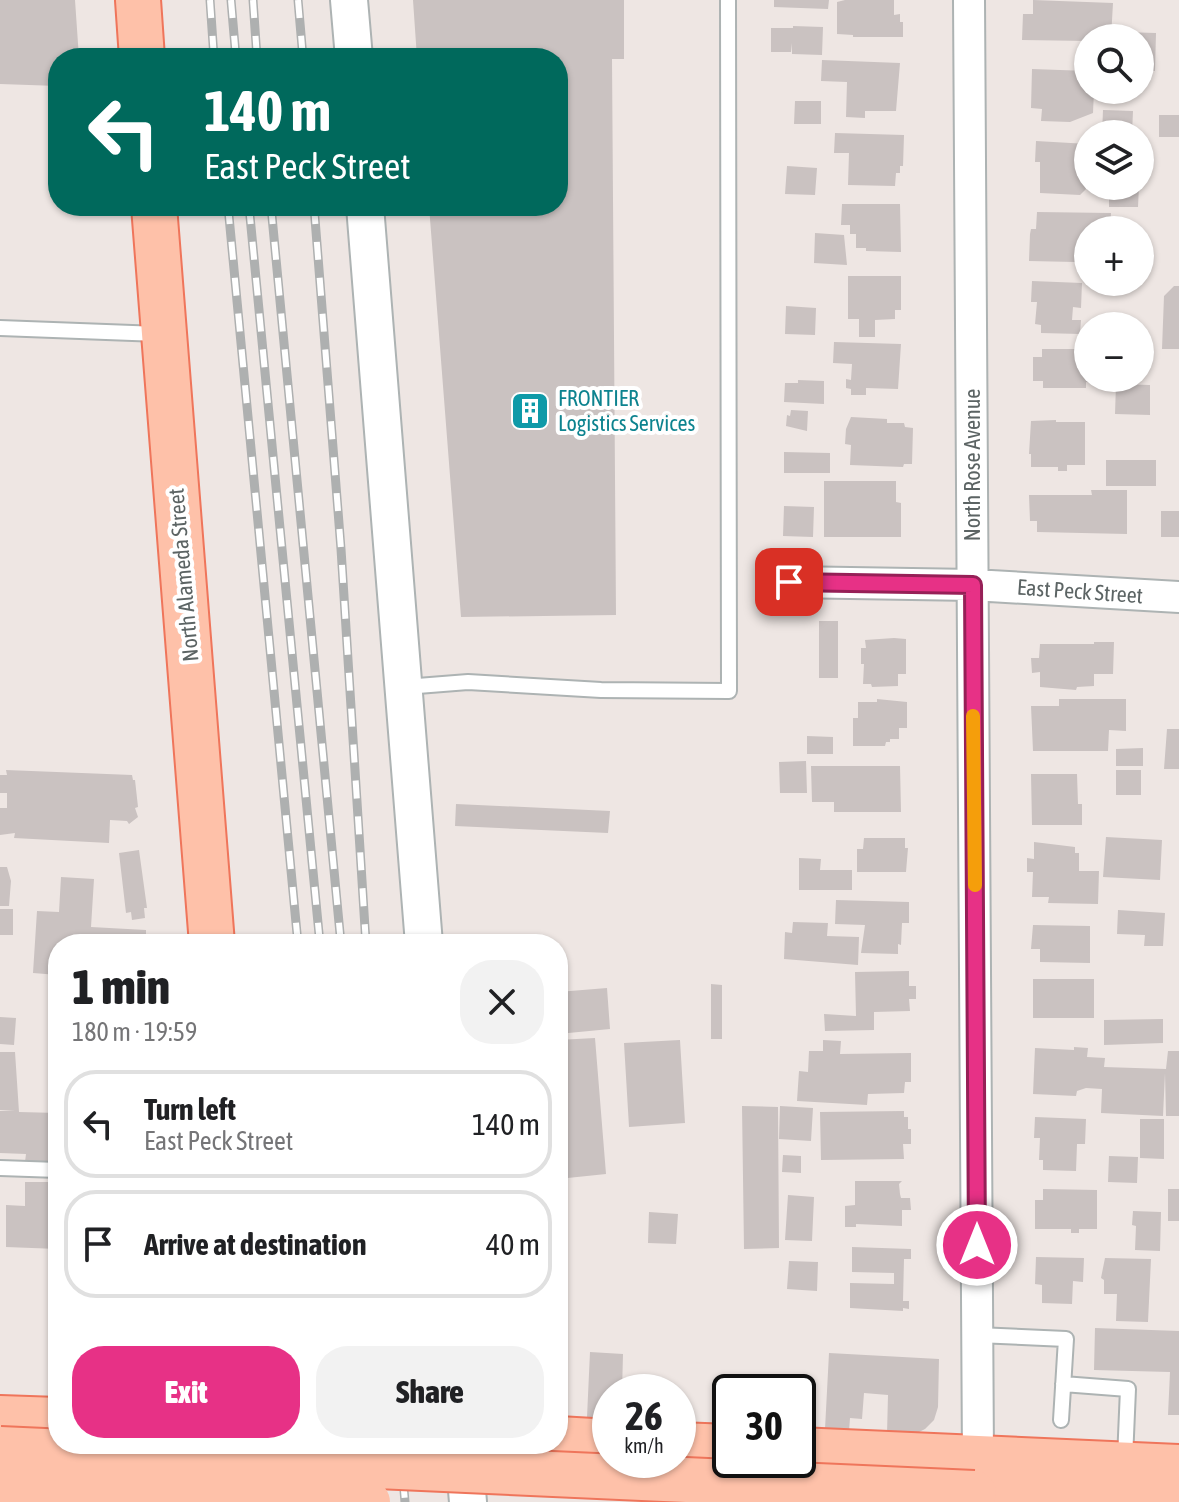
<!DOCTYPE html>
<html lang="en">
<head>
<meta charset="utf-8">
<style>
	body { margin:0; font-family:"Asap Condensed",sans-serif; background:#f2f2f2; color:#202124; height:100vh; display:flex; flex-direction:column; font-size:30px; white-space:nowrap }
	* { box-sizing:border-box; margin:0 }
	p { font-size:26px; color:#757577 }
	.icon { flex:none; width:44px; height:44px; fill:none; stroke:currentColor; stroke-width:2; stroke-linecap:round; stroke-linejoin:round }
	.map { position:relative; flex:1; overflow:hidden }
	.side { position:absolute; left:48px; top:934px; width:520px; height:520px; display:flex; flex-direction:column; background:#fff; border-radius:32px; box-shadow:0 2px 6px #0004 }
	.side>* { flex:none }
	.top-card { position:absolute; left:48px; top:48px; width:520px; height:168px; border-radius:32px; box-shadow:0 2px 6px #0004; background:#00695c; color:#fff; overflow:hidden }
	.tools { position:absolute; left:1074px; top:24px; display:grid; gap:16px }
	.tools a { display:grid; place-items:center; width:80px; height:80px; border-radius:50%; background:#fff; box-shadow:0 2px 6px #0004; font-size:40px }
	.speed { position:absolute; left:592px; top:1374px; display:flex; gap:16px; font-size:40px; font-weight:700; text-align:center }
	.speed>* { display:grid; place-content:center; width:104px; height:104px; border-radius:50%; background:#fff; box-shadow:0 2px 6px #0004; line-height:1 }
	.speed small { font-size:20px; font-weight:400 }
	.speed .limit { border:4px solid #111; border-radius:12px; background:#fff; color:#111 }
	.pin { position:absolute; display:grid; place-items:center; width:68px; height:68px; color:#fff; margin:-34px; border-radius:16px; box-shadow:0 4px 12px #0006 }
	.me { position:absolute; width:88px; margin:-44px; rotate:0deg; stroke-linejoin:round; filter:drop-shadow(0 0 6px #0008) }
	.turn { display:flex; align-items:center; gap:28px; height:168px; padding:0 24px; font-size:36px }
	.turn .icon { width:104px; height:104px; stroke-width:2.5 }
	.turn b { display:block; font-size:56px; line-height:68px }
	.round { display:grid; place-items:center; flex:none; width:84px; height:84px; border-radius:32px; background:#f2f2f2 }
	.head { display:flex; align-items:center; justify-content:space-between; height:136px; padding:0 24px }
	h1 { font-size:48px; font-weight:800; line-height:60px }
	.button { display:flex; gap:16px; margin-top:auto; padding:16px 24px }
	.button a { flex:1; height:92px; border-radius:32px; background:#e73186; color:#fff; font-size:32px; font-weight:800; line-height:92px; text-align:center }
	.button a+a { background:#f2f2f2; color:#202124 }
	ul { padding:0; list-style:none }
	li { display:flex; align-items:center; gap:24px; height:108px; margin:0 16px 12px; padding:0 8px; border:4px solid #e0e0e0; border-radius:32px }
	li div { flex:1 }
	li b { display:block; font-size:30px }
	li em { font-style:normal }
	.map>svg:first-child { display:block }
	.building { fill:#cac2c1 }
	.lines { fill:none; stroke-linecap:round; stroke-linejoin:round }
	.service-casing { stroke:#adb3b3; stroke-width:18 }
	.minor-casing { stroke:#adb3b3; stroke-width:34 }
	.tertiary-casing { stroke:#adb3b3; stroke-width:40 }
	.primary-casing { stroke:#ef755b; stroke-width:48 }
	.service { stroke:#fff; stroke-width:14 }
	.minor { stroke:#fff; stroke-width:30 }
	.tertiary { stroke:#fff; stroke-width:36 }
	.primary { stroke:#fec1a9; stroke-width:44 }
	.rail-casing { stroke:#aeb0b0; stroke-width:9 }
	.rail { stroke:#fff; stroke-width:6; stroke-dasharray:18; stroke-linecap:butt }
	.primary-bridge-casing { stroke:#ef755b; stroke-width:48; stroke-linecap:butt }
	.primary-bridge { stroke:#fec1a9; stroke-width:44 }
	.route-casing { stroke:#962057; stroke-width:20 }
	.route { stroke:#e73186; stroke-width:14 }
	.slow { stroke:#f59e0b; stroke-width:14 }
	.labels { text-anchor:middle; stroke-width:8; stroke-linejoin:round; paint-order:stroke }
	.culture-label { font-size:22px; fill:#0d838f; stroke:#fff; text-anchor:start }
	.street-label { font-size:22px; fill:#5c6464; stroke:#fff }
</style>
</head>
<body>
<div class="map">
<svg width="1179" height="1502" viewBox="0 0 1179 1502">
	<rect width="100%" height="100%" fill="#eee6e3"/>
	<path class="building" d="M0,0H75L79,58H58V86L0,84Z
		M413,0H624V59H612L616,615L461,617L429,206H558V58H417Z
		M774,0H829L828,9L774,7Z
		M845,0H894V15L900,14V22H903V37H853V35L837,34V2Z
		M1033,0L1113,3L1111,38H1088V41L1022,40L1023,14H1033Z
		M793,26L823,27L822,55L792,54V43L791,52H771V28H793Z
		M1124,32L1156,33L1155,71L1140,70V38H1124Z
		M822,60L900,63L896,111H865V118L846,117L847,82L821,81Z
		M1032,69L1088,71V90H1094L1093,113L1070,122L1041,121L1042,109L1031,108Z
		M795,101H821V124H794Z
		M1103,110L1133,111L1132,134H1102Z
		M1159,115H1179V137H1159Z
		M835,133L904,135L903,166H900V173H896L895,186L848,185L849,153H834Z
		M1036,141L1088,144V176L1086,189L1080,195L1040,193V162H1035Z
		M787,166L817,168L815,195L785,194Z
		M1109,186H1139L1138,207H1109Z
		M842,204H900L901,252L866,251V248H856V234H850V225H841Z
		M1037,212L1111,213L1110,230H1088V252L1075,256V262L1029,261L1030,234L1031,229H1036Z
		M815,233L844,235L847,265L814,263Z
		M848,276H901V310H895V319L875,320V337H859V319H848Z
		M1032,281L1082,283L1081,308L1073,307L1072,320H1081L1080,334L1041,333V325L1035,324L1037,302H1031Z
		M1174,286H1179V349H1162L1164,296Z
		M786,306L816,308L815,335L785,334Z
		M1106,319L1136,320L1135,326H1106Z
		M834,342L901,344L898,389L866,388V395H851V389L846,388V379L851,380L852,364L833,363Z
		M1042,349H1084V352H1088V378H1097V383L1086,382V388H1043V381H1033V357H1042Z
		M798,380L824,381V404L784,402L785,383H798Z
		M1116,384L1150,385V415L1115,414Z
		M791,410L808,411L807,431L786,426L787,415L790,416Z
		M851,417L887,419V423H904L905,427L913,428L912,464H904L903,467L850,465L851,445L845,444L846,429Z
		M1056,420V422H1085V465H1067V471H1058V467H1031V454H1029L1031,421Z
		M784,452L830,453V473H784Z
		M1106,460H1156V486H1106Z
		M824,481H896V502L901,503V537H824Z
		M1091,490H1127V534L1037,532V521H1030L1029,495H1092Z
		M784,506L814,507L813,537L783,536Z
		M1161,511H1179V537H1161Z
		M819,621H838V678H819Z
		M894,638L906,639V674H898V686L872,687L871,684H863L864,664H861V648H866L865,640Z
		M1094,642H1114L1113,674H1094V686L1077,687L1076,690L1040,687V672L1032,673L1031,658H1039L1040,644H1094Z
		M877,699L907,702V728H899V739H890V742H886L885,746H853V718H858V702H877Z
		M1059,699H1126V731L1109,730L1108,751H1033L1031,706H1059Z
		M1167,729H1179V769H1164Z
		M807,736L833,737V754H807Z
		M1143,748V766H1116V749Z
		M806,761L807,793H780L779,762Z
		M811,766H900L901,812H834V802H812Z
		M6,770L132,775L133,780H135L138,807L135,808L138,817L129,824L127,821L110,820L109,843L14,838L15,833L0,835V808H7V793H0V775H7Z
		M1116,770H1141V795H1116Z
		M1031,774H1077L1078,804H1082V825H1032Z
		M456,804L610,811L608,833L455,826Z
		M1106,837L1162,840L1160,880L1103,877Z
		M864,838H905V848H908L906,872H857V849H863Z
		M1034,842L1075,847V853H1079V871H1099L1098,904L1048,903L1049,897H1032L1033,872H1027V858L1034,859Z
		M139,850L147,908H144L145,918L132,920L131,912L126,913L119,853Z
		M799,858L821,859L820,870H852V890H799Z
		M0,867H7L11,881L9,906H0Z
		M61,877L94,879L91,927L146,930V944H58V975L33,973L37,911L59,912Z
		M836,900L909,902V923H902L901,945L898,944V954L861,953L865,925L835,924Z
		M0,909H13V935H0Z
		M1118,910L1165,913L1163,946H1144L1145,935L1117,934Z
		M793,922L828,923L827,936L859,937L858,965L784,959L785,932L792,933Z
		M1033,925L1090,926V963L1040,962V949H1031Z
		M909,971V986H916V999H909L910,1011L874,1012V1030L825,1031L824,1014L856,1016L855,972Z
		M1033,979H1094V1018H1033Z
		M711,984L722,985V1039H711Z
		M607,988L610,1029L558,1034V992Z
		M0,1017L16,1018L14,1045L0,1044Z
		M1163,1019V1043L1104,1045V1020Z
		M595,1038L606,1174L558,1179V1040Z
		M680,1040L685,1123L629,1127L624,1043Z
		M823,1040L841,1041L840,1054L911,1053V1082H905L904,1093L868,1094L867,1105L797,1101L799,1071L808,1072L809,1051H823Z
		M1074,1047L1088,1048L1087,1057L1105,1058L1104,1067L1166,1069L1168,1051H1179V1116H1166L1165,1073L1163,1116L1101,1113L1102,1089L1086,1088L1077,1091L1076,1096L1033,1094L1035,1048L1074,1050Z
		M0,1052H15L19,1112L58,1113V1163L25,1162L26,1154L0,1153V1111H15L0,1110Z
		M742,1106L778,1107L779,1248L744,1249Z
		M780,1106L813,1108L811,1141L779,1139Z
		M904,1111V1117H908V1129H911V1144H903L904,1159L821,1160L820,1112Z
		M1035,1117L1086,1119L1085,1144H1077L1076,1171L1043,1170V1160H1039L1040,1138H1034Z
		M1140,1119H1164V1159L1140,1158Z
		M783,1155L801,1156V1173L782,1172Z
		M1109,1156L1138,1157L1137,1183L1108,1182Z
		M855,1181H902L899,1184L900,1194L901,1198H910L911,1210H902V1226L856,1224V1227H845V1206L855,1205Z
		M25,1182H50L49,1206H58V1249L6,1247V1205L25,1206Z
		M1043,1189L1097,1190V1229H1079V1233H1071V1229H1035V1200H1043Z
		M1168,1189H1179V1221H1168Z
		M788,1195L814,1197L812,1241L785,1240Z
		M1133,1211L1161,1212L1160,1251L1135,1250L1136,1226L1132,1225Z
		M649,1212L678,1214L676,1244L648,1243Z
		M852,1247L911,1249V1259H904L903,1301H909V1309L903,1308V1311L850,1308V1283L894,1284V1273L852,1272Z
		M1036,1257L1084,1258L1083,1282L1073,1281L1072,1304L1042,1303V1285L1035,1284Z
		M1105,1258L1151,1259L1148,1322L1116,1321L1117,1294H1104V1280L1101,1278Z
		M789,1261L818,1262L817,1291L787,1289Z
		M1095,1328L1179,1331V1415H1168L1170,1372L1094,1370Z
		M590,1352L623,1354L622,1392H610V1418L587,1417Z
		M829,1353L939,1359L938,1407L934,1420L925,1429L915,1434H887L888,1395L864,1393L862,1419L850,1418L849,1431L825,1429Z"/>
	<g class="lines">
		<defs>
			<path id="service" d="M0,328L159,334
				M405,687L468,682L601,690L729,691L728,0
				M0,1168L58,1170
				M977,1335L1066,1339L1061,1420
				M1063,1384L1128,1389L1125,1459"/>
			<path id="minor" d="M969,0L978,1458
				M789,582L973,585L1179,597"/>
			<path id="tertiary" d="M349,0L354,58
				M365,206L424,944
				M463,1444L468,1502"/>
			<path id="primary" d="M138,0L142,58
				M154,206L212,944
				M0,1418L58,1420
				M558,1439L610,1442
				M678,1445L730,1447
				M798,1450L1179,1467
				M974,1493L1179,1502"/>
		</defs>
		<use href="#service" class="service-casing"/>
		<use href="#minor" class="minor-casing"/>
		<use href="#tertiary" class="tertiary-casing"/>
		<use href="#primary" class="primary-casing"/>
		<use href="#service" class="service"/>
		<use href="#minor" class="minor"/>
		<use href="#tertiary" class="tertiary"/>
		<use href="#primary" class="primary"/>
		<defs>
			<path id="rail" d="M210,0L214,58
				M231,0L236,58
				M253,0L257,58
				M298,0L303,58
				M228,206L298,944
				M249,206L320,944
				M271,206L341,944
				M314,206L341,549L366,944
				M342,1444L346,1502
				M363,1444L368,1502
				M400,1444L405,1502"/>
		</defs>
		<use href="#rail" class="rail-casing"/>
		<use href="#rail" class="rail"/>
		<defs>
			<path id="primary-bridge" d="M0,1449L974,1493
				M0,1486L368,1502"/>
		</defs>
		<use href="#primary-bridge" class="primary-bridge-casing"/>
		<use href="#primary-bridge" class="primary-bridge"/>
	</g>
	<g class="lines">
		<defs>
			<path id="route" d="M789,582L973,585L977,1245"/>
		</defs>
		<use href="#route" class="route-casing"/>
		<use href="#route" class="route"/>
		<path class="slow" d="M973,716L975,885"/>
	</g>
	<defs>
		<symbol id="building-square" viewBox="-11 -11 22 22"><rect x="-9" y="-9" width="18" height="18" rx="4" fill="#0f9aa8" stroke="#fff"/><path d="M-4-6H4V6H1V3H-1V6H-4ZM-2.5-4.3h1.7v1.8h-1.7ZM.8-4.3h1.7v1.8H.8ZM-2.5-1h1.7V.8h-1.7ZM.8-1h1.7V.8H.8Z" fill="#fff"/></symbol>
	</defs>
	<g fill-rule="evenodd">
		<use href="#building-square" x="508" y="389" width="44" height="44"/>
	</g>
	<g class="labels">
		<g class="culture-label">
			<text x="558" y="406">FRONTIER<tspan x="558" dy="25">Logistics Services</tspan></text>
		</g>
		<g class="street-label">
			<text transform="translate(972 465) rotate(-90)" y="8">North Rose Avenue</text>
			<text transform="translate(183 575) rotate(-95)" y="8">North Alameda Street</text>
			<text transform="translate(1080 591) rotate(4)" y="8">East Peck Street</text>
		</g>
	</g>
</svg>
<div class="tools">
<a><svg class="icon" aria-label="search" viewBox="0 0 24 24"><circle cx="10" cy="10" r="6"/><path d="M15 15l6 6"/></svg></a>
<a><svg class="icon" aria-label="layers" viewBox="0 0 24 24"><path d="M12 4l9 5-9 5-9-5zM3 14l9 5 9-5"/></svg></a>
<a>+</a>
<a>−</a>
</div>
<div class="speed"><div>26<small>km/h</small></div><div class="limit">30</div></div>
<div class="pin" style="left:789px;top:582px;background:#d93025"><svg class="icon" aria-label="arrive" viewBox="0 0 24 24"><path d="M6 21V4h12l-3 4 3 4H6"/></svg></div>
<svg class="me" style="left:977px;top:1245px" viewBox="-20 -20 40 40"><circle r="17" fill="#e73186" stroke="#fff" stroke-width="3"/><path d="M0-11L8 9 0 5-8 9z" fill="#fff"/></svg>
<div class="top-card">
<div class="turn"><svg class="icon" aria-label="left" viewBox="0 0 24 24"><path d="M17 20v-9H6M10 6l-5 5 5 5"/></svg><div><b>140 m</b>East Peck Street</div></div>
</div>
<section class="side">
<div class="head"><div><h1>1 min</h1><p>180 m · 19:59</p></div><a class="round"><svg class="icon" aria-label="close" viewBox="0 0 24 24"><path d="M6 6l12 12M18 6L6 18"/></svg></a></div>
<ul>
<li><svg class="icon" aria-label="left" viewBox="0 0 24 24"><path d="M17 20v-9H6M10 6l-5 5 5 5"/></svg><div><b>Turn left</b><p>East Peck Street</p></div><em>140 m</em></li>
<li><svg class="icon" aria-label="arrive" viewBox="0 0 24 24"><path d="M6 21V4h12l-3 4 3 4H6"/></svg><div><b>Arrive at destination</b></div><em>40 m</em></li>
</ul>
<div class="button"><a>Exit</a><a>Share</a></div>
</section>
</div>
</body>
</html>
